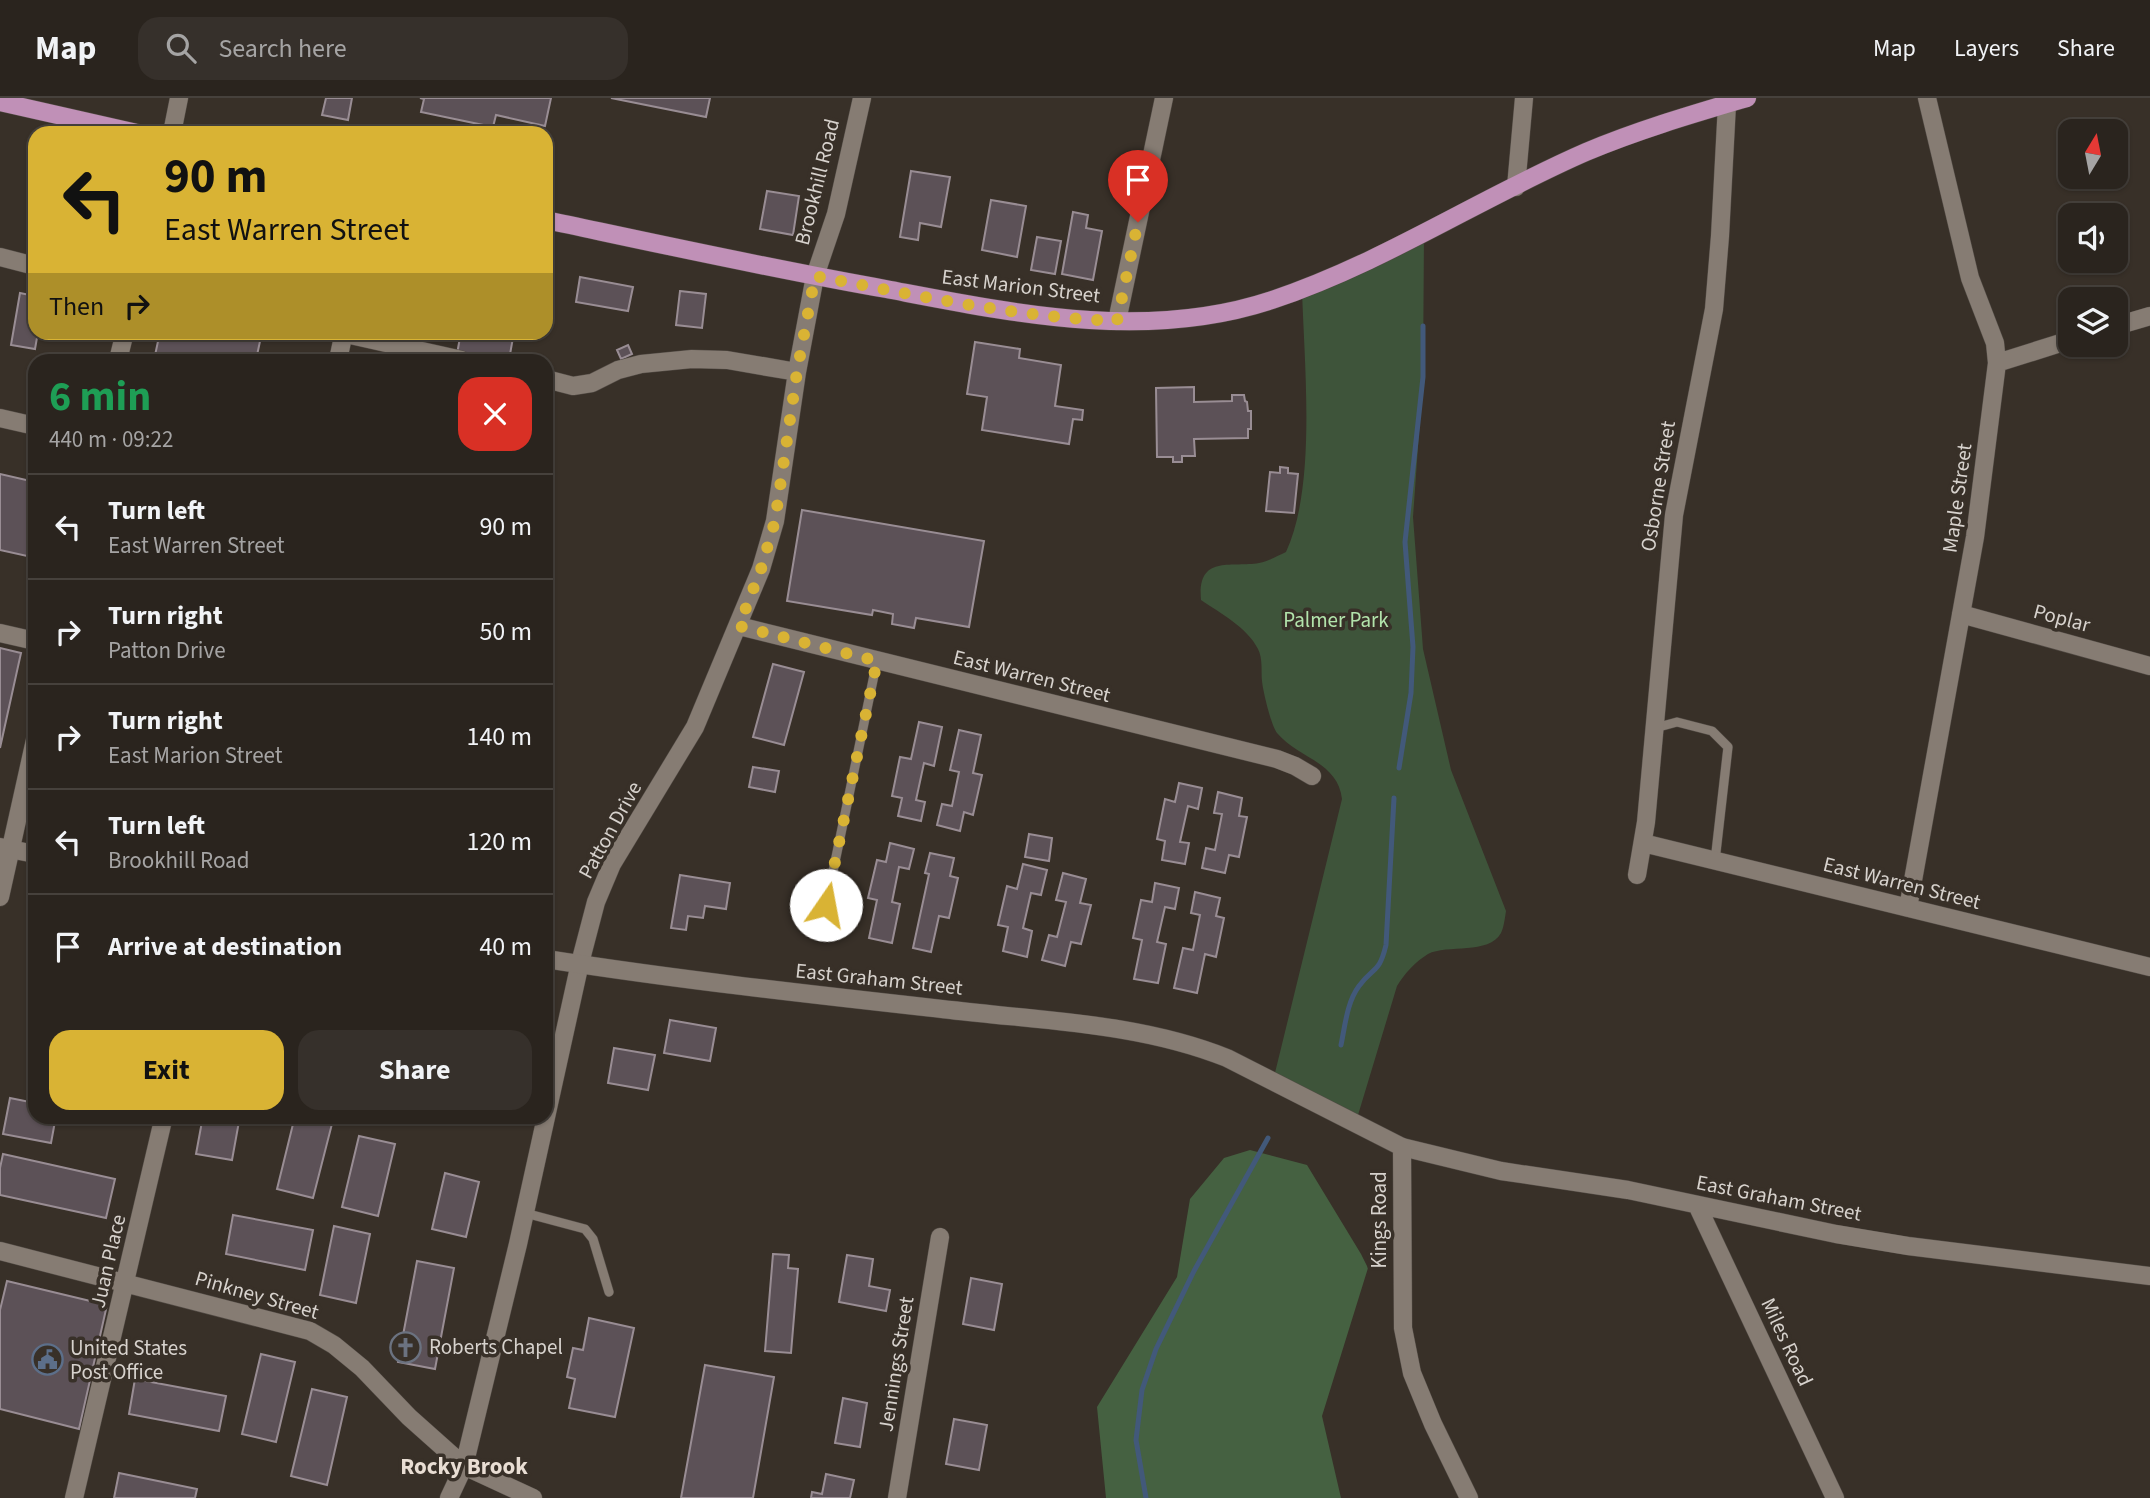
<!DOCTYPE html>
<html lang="en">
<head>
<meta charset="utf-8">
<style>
	body { margin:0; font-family:"Source Sans 3",sans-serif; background:#36302b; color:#f1f3f6; height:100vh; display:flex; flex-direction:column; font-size:26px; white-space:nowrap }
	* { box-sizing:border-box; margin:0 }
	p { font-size:23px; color:#a5a4a4 }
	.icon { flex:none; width:38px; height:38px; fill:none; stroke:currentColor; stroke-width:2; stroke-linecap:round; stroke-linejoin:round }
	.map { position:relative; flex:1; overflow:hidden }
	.details { position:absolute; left:28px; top:256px; width:525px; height:770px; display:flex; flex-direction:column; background:#2a241e; border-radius:21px; box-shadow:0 2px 5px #0004,0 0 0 2px #46413c }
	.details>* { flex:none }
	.banner { position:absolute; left:28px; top:28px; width:525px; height:214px; border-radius:21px; box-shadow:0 2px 5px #0004,0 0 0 2px #46413c; background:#d9b334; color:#111; overflow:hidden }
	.needle { width:46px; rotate:10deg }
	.controls { position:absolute; left:2058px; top:21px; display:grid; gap:14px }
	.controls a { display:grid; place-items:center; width:70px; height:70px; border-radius:14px; background:#2a241e; box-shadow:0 2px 5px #0004,0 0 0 2px #46413c; font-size:35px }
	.pin { position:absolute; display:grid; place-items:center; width:60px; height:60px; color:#fff; margin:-72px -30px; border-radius:50% 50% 50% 0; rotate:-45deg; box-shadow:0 0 7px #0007 }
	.pin .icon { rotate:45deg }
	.me { position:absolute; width:77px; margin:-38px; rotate:12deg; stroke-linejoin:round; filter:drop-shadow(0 0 5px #0008) }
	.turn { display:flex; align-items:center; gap:24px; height:147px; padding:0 21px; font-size:32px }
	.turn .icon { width:91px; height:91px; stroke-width:2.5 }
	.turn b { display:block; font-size:49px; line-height:60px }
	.then { display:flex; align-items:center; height:66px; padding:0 21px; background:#0003; gap:14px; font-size:26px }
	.round { display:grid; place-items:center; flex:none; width:74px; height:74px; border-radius:21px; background:#36302b }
	.head { display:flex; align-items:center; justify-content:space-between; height:119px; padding:0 21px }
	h1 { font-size:42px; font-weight:700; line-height:52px; color:#1e9e55 }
	.primary-button { display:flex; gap:14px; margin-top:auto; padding:14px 21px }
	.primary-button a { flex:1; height:80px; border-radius:21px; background:#d9b334; color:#111; font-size:28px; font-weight:700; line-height:80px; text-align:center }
	.primary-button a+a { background:#36302b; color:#f1f3f6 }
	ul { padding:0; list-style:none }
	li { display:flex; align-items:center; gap:21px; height:105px; padding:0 21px; border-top:2px solid #46413c }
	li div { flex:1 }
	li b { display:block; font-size:26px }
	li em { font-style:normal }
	header { display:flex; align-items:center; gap:42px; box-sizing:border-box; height:98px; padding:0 35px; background:#2a241e; border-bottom:2px solid #46413c }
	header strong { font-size:33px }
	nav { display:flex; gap:38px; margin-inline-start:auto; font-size:24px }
	.search { width:490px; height:63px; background:#36302b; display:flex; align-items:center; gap:18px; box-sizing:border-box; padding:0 24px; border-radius:21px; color:#a5a4a4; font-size:26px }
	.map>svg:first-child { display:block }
	.green { fill:#3e543a }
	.forest { fill:#456141 }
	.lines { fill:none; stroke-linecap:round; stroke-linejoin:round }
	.stream { stroke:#42597a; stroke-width:5 }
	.building { fill:#5c5157; stroke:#998d94; stroke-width:2 }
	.lane-casing { stroke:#534c46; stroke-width:10 }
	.street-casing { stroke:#534c46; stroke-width:19 }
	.secondary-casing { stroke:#534c46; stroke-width:19 }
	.primary-casing { stroke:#534c46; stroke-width:19 }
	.lane { stroke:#867c73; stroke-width:9 }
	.street { stroke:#867c73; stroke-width:18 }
	.secondary { stroke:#867c73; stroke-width:18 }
	.primary { stroke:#c090b7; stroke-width:18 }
	.route { stroke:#d9b334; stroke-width:12; stroke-dasharray:0 21.6 }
	.labels { text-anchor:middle; stroke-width:7; stroke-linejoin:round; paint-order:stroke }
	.street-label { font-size:21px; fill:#d7d2cd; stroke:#383028 }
	.park-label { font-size:21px; fill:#b2e3ab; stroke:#383028 }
	.poi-label { font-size:21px; fill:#d7d2cd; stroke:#383028; text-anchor:start }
	.neighbourhood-label { font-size:23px; font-weight:bold; fill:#e9ded4; stroke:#383028 }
</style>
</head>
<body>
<header>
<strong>Map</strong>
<div class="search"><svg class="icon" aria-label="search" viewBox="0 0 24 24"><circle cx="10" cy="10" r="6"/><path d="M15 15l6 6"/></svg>Search here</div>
<nav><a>Map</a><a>Layers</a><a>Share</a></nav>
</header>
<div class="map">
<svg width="2150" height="1400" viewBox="0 0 2150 1400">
	<rect width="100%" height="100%" fill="#383028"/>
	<path class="green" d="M1424,135L1423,279L1413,419L1423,551L1451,672L1506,813C1505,819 1504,829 1501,835C1489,857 1447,846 1428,856C1415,864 1405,875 1397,888L1355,1027L1273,983L1342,701C1338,664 1298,660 1277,635C1271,627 1263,593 1262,583C1261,573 1263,561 1258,551C1247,529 1220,515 1201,502C1197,456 1231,470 1259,465C1269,463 1277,458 1286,454C1317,387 1304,266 1302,191Z"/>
	<path class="forest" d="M1250,1052L1307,1067L1361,1156L1368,1170L1322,1318L1341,1400H1106L1097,1309L1177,1179L1190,1101L1224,1060Z"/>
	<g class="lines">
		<path class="stream" d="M1399,670L1411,595L1413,549L1405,444L1423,279V228
			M1341,947C1345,928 1347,904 1359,888C1374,868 1379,876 1386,847L1394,700
			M1146,1400L1136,1342L1142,1292L1156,1251L1194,1173L1268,1040"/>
	</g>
	<path class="building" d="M326,0H352L348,22L322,17Z
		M420,0H551L545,28L496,17L493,29L421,14L424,1Z
		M611,0H710L706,19Z
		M911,73L950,79L941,129L920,125L918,142L900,139Z
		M767,93L799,98L793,137L760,131Z
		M991,102L1026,108L1017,159L982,152Z
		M1073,114L1088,117L1086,130L1102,133L1093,182L1062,176Z
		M1037,139L1061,143L1055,176L1031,172Z
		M580,179L633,189L628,213L576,204Z
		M680,193L706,196L702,230L676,227Z
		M20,195L35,198V234H38L35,251L11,247Z
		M160,234H262L256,262H154Z
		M461,234H514L509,262H492L457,256Z
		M975,244L1020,251L1019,260L1061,267L1055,308L1083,312L1082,322L1073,321L1069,346L982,332L987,299L967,296Z
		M628,247L632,256L621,261L617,252Z
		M1194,289V304L1232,303V297H1244L1245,303L1247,304L1248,313H1251V331H1248V340L1194,341L1195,358H1182V364H1173V359H1157L1156,290Z
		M1280,369L1288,370V375L1298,376L1294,415L1266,413L1270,374L1280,375Z
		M0,376L35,384V453L27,458L0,452Z
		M802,412L984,443L969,529L916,520L914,530L892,526L893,516L873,512L872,517L787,503Z
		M0,550L21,555L0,650Z
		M773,566L804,574L784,647L753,639Z
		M919,624L942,629L934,668L924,665L916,702L925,704L921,723L898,718L902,700L892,698L900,659L911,661Z
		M959,632L981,637L973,675L982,677L973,717L964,714L960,733L937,727L942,706L952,708L959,674L950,672Z
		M753,669L779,673L775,694L749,689Z
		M1179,685L1202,690L1198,711L1188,708L1180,744L1189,745L1185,766L1162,762L1165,743L1157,741L1165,701L1175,704Z
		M1218,694L1242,700L1239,718L1247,719L1239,759L1229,757L1225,775L1202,770L1206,750L1215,752L1222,716L1214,715Z
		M1029,736L1052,740L1049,763L1025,759Z
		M890,745L914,751L909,771L899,769L892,804L900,806L892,845L869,840L877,802L868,800L877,762L886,764Z
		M930,755L954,760L950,778L958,780L949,820L939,818L931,854L913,850L929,776L925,775Z
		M1023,766L1047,772L1041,797L1031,795L1023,830L1032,833L1027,859L1003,853L1008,829L998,827L1007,788L1017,791Z
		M1063,775L1086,781L1080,805L1091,807L1081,846L1071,844L1065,868L1042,862L1049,837L1057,839L1066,804L1056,802Z
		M680,777L730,785L726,811L705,808L703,820L688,818L686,832L671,830Z
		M1155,785L1179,790L1175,811L1165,809L1157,844L1166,846L1158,885L1134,881L1142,842L1133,840L1141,802L1152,804Z
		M1195,794L1220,800L1216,818L1224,820L1216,859L1205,856L1197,895L1174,890L1183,850L1193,852L1200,817L1191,815Z
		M670,922L716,930L710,963L664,955Z
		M614,950L655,957L648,992L608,985Z
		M10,1000L35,1005V1018H56L51,1045L3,1036Z
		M203,1018H240L232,1062L196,1056Z
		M295,1018H334L313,1100L277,1091Z
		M359,1038L395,1046L378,1118L342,1109Z
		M3,1056L115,1081L106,1120L0,1097V1070Z
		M445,1075L479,1084L466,1139L432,1131Z
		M233,1117L313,1132L305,1172L226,1156Z
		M334,1128L370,1136L356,1205L320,1197Z
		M773,1156L789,1157L788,1170L798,1171L791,1255L765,1253Z
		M847,1157L873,1161L869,1188L890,1192L886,1213L839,1204Z
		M417,1163L454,1170L435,1271L398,1264Z
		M971,1180L1002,1186L994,1232L963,1226Z
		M7,1183L107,1207L79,1331L0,1311V1212Z
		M589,1220L634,1230L615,1319L569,1310L575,1281L567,1279L573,1250L583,1252Z
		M261,1256L295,1264L276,1344L242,1336Z
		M705,1267L774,1279L753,1400H681Z
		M135,1281L226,1298L219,1333L129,1316Z
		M312,1291L347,1299L327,1387L291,1378Z
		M843,1300L867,1305L860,1349L835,1345Z
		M954,1321L987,1327L979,1372L946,1366Z
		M119,1375L197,1391L195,1400H114Z
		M826,1376L854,1382L850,1400H811L812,1394L822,1396Z"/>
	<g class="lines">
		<defs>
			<path id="lane" d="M1655,630L1677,624L1712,633L1728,649L1715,763
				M826,807L877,563
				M525,1115L585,1131L593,1141L609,1194"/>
			<path id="street" d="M1516,89L1524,0
				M0,159L35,168
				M1117,223L1164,0
				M2116,228L2150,218
				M337,234L462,262
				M338,262L344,234
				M1997,265L2070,242
				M546,281L573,288L592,285L618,272L641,266L692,261L727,262L797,274
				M1961,516L2150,568
				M739,528L1277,661L1295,668L1312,678
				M0,535L35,543
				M1643,745L2150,869
				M1637,777L1646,724L1674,417L1714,211L1720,138L1727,6
				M1908,810L1975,439L1997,265L1995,245L1970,180L1927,0
				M1402,1049L1501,1073L1628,1092L1836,1136L1908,1148L2150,1178
				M1697,1107L1835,1400
				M0,1153L310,1233L334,1247L362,1270L409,1319L464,1368L533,1400
				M74,1400L164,1018
				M449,1400L464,1368L518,1146L580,865L596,804L612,766L695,629L761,471L775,423L797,274L815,178L836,116L862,0
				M897,1400L940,1139"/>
			<path id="secondary" d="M172,35L179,0
				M118,262L125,234
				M0,320L35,328
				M0,749L35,756
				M0,799L35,642
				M546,861C680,882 816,897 951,912C1043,923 1140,925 1227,960L1402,1049L1403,1230L1412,1275L1433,1326L1469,1400"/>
			<path id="primary" d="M0,4L137,35
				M546,122C659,146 772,171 886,191C1013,215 1146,244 1272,202C1383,165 1480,100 1586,54C1638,32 1693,16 1747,0"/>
		</defs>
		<use href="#lane" class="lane-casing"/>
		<use href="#street" class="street-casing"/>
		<use href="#secondary" class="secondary-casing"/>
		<use href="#primary" class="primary-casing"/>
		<use href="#lane" class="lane"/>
		<use href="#street" class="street"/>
		<use href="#secondary" class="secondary"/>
		<use href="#primary" class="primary"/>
	</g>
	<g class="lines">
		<path class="route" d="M826,807L877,563L739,528L761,471L775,423L797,274L815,178C915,197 1015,219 1117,223L1138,124"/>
	</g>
	<defs>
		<symbol id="church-ring" viewBox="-11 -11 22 22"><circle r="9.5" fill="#383028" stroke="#6b7280" stroke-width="1.5"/><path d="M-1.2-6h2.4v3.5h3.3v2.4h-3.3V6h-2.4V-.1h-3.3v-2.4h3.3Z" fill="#6b7280"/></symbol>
		<symbol id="civic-ring" viewBox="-11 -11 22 22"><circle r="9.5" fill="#383028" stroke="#5c6f8a" stroke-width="1.5"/><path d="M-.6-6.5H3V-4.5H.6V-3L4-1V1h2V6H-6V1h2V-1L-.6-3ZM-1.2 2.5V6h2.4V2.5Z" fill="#5c6f8a"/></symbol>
	</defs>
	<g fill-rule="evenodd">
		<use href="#church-ring" x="388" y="1232" width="35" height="35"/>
		<use href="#civic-ring" x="30" y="1244" width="35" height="35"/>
	</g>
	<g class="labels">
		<g class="street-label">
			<text transform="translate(817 84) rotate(-76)" y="7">Brookhill Road</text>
			<text transform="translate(1021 188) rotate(7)" y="7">East Marion Street</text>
			<text transform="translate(1658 388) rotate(-81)" y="7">Osborne Street</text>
			<text transform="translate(1957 400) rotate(-82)" y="7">Maple Street</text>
			<text transform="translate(2062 520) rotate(15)" y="7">Poplar</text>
			<text transform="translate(1032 578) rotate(14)" y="7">East Warren Street</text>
			<text transform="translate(610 732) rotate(-61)" y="7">Patton Drive</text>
			<text transform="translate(1902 785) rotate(14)" y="7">East Warren Street</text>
			<text transform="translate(879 881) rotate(6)" y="7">East Graham Street</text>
			<text transform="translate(1779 1100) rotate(11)" y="7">East Graham Street</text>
			<text transform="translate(1379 1122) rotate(-90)" y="7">Kings Road</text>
			<text transform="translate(108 1163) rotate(-77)" y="7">Juan Place</text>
			<text transform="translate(257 1197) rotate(16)" y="7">Pinkney Street</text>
			<text transform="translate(1787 1244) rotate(65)" y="7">Miles Road</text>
			<text transform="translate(896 1266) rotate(-81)" y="7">Jennings Street</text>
		</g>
		<g class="park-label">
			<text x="1336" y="529">Palmer Park</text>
		</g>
		<g class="poi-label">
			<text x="429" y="1256">Roberts Chapel</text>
			<text x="70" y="1257">United States<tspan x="70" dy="24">Post Office</tspan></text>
		</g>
		<g class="neighbourhood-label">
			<text x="464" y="1376">Rocky Brook</text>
		</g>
	</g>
</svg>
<div class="controls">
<a><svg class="needle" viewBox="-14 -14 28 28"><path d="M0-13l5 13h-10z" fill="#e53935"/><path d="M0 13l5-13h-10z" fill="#a5a4a4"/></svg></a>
<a><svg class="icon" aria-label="sound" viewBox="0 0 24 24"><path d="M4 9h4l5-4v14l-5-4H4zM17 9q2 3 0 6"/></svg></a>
<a><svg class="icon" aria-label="layers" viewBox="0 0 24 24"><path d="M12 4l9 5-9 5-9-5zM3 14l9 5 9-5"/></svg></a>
</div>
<div class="pin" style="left:1138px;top:124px;background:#d93025"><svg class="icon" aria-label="arrive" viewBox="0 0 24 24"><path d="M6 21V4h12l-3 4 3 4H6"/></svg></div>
<svg class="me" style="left:826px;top:807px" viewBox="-20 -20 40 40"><circle r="19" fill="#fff"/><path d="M0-13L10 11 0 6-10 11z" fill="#d9b334"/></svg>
<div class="banner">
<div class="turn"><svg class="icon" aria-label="left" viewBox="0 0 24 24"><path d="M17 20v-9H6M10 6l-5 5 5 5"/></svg><div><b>90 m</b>East Warren Street</div></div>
<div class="then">Then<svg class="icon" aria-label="right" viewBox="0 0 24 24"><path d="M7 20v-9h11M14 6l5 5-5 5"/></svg></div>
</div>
<section class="details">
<div class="head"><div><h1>6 min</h1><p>440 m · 09:22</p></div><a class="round" style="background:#d93025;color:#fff"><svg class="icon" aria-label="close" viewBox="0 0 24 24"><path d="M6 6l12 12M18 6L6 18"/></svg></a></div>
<ul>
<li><svg class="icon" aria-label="left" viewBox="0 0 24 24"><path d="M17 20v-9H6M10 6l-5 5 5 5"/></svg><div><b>Turn left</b><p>East Warren Street</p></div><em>90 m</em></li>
<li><svg class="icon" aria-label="right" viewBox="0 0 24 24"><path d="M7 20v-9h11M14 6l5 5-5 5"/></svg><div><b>Turn right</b><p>Patton Drive</p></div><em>50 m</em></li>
<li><svg class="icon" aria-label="right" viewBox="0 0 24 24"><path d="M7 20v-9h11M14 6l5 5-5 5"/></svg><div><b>Turn right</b><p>East Marion Street</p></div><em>140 m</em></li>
<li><svg class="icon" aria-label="left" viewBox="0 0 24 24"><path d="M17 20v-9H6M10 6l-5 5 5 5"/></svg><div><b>Turn left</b><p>Brookhill Road</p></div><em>120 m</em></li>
<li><svg class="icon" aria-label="arrive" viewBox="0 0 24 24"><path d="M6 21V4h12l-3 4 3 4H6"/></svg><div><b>Arrive at destination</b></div><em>40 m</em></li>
</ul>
<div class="primary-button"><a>Exit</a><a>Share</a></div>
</section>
</div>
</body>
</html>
